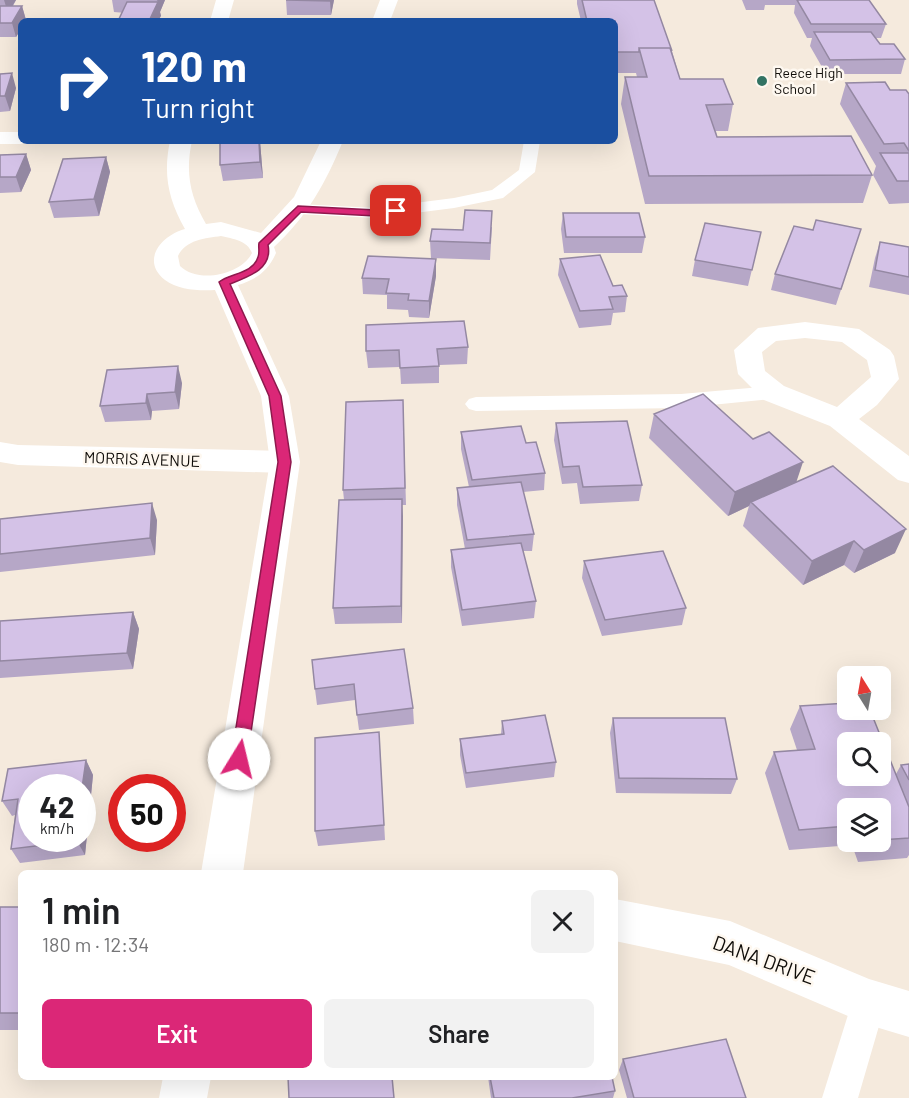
<!DOCTYPE html>
<html lang="en">
<head>
<meta charset="utf-8">
<style>
	body { margin:0; font-family:Barlow,sans-serif; background:#f2f2f2; color:#202124; height:100vh; display:flex; flex-direction:column; font-size:22px; white-space:nowrap }
	* { box-sizing:border-box; margin:0 }
	p { font-size:20px; color:#757577 }
	.icon { flex:none; width:33px; height:33px; fill:none; stroke:currentColor; stroke-width:2; stroke-linecap:round; stroke-linejoin:round }
	.map { position:relative; flex:1; overflow:hidden }
	.sheet { position:absolute; left:18px; top:870px; width:600px; height:210px; display:flex; flex-direction:column; background:#fff; border-radius:9px; box-shadow:0 6px 24px #0002 }
	.sheet>* { flex:none }
	.hud { position:absolute; left:18px; top:18px; width:600px; height:126px; border-radius:9px; box-shadow:0 6px 24px #0002; background:#1a4fa0; color:#fff; overflow:hidden }
	.needle { width:39px; rotate:349deg }
	.controls { position:absolute; left:837px; top:666px; display:grid; gap:12px }
	.controls a { display:grid; place-items:center; width:54px; height:54px; border-radius:9px; background:#fff; box-shadow:0 6px 24px #0002; font-size:30px }
	.speed { position:absolute; left:18px; top:774px; display:flex; gap:12px; font-size:30px; font-weight:700; text-align:center }
	.speed>* { display:grid; place-content:center; width:78px; height:78px; border-radius:50%; background:#fff; box-shadow:0 6px 24px #0002; line-height:1 }
	.speed small { font-size:15px; font-weight:400 }
	.speed .limit { border:9px solid #d22; background:#fff; color:#111 }
	.pin { position:absolute; display:grid; place-items:center; width:51px; height:51px; color:#fff; margin:-26px; border-radius:12px; box-shadow:0 3px 9px #0006 }
	.me { position:absolute; width:66px; margin:-33px; rotate:9deg; stroke-linejoin:round; filter:drop-shadow(0 0 4px #0008) }
	.turn { display:flex; align-items:center; gap:21px; height:126px; padding:0 24px; font-size:27px }
	.turn .icon { width:78px; height:78px; stroke-width:2.5 }
	.turn b { display:block; font-size:42px; line-height:51px }
	.round { display:grid; place-items:center; flex:none; width:63px; height:63px; border-radius:9px; background:#f2f2f2 }
	.head { display:flex; align-items:center; justify-content:space-between; height:102px; padding:0 24px }
	h1 { font-size:36px; font-weight:600; line-height:45px }
	.cta { display:flex; gap:12px; margin-top:auto; padding:12px 24px }
	.cta a { flex:1; height:69px; border-radius:9px; background:#db2777; color:#fff; font-size:24px; font-weight:600; line-height:69px; text-align:center }
	.cta a+a { background:#f2f2f2; color:#202124 }
	.map>svg:first-child { display:block }
	.lines { fill:none; stroke-linecap:round; stroke-linejoin:round }
	.lane { fill:#fff; fill-rule:evenodd }
	.street { fill:#fff; fill-rule:evenodd }
	.secondary { fill:#fff; fill-rule:evenodd }
	.wall { fill:#b6a7c7; fill-rule:evenodd }
	.shaded-wall { fill:#9488a2 }
	.building { fill:#d4c2e7; stroke:#9488a2; stroke-width:1.5; fill-rule:evenodd }
	.route { fill:#db2777; stroke:#8e194d; stroke-width:1.5 }
	.poi-dot { fill:#327363; stroke:#fef8f0; stroke-width:2 }
	.labels { text-anchor:middle; stroke-width:5; stroke-linejoin:round; paint-order:stroke }
	.far-poi-label { font-size:14px; fill:#0f0c08; stroke:#fef8f0; text-anchor:start }
	.street-label { font-size:16px; fill:#0f0c08; stroke:#fef8f0 }
	.near-street-label { font-size:20px; fill:#0f0c08; stroke:#fef8f0 }
</style>
</head>
<body>
<div class="map">
<svg width="909" height="1098" viewBox="0 0 909 1098">
	<rect width="100%" height="100%" fill="#f5eadd"/>
	<g class="lines">
		<path class="lane" d="M524,141H540L535,172L503,198L454,208L376,218L298,214L292,213L289,209L292,205L298,204L376,208L454,198L492,190L519,170Z
			M774,386L781,388L784,393L781,398L681,408L476,411L469,409L465,404L469,399L476,397L681,394Z
			M869,985L881,990L886,1002L858,1098H822L852,1002L857,990Z"/>
		<path class="street" d="M0,132H21V141H30L21,144H0Z
			M805,322L859,329L890,350L894,356L899,379L877,405L859,419L909,456V483L898,480L830,426L764,400L738,374L734,350L758,328ZM805,338L842,342L867,360L871,377L837,407L784,386L765,371L762,352L776,341Z
			M0,442L18,445L285,451L296,455L300,462L296,469L285,473L18,465L0,462Z
			M615,899L730,921L869,979L909,991V1037L869,1025L729,965L615,941Z"/>
		<path class="secondary" d="M216,0H234L228,21H210Z
			M380,0H398L390,21H372Z
			M170,141H192C185,172 190,197 206,224L221,222L261,233L294,197L321,141H343C326,182 307,217 274,247L276,253C268,271 257,279 238,285L289,396L300,462L243,873H201L270,462L261,396L215,290C199,291 178,290 165,280C140,260 162,235 185,229C168,199 163,174 170,141ZM221,236C233,239 247,240 252,253C241,275 198,284 180,266L178,256C185,240 206,238 221,236Z
			M163,1077H211L207,1098H159Z"/>
	</g>
	<path class="wall" d="M0,0H16L13,6H22L26,20V21H21V29L16,37H0Z
		M112,0H165L160,12L161,16L114,12Z
		M286,0H334L331,15H287Z
		M577,0H654L672,51L680,79L733,104L728,131H716L717,137L872,175L863,203L645,204L621,104L625,77H637L636,73H615V21H581L577,4Z
		M742,0H869L886,24L881,38H876L880,44L905,59L901,74H826L810,46L812,38H807L794,13L795,5H765L764,10H746Z
		M0,74L16,88L10,111L0,112Z
		M846,83L909,94V203L889,204L873,175L876,166L840,104Z
		M220,141H260L263,178L223,181L220,165Z
		M26,154L31,170L21,192L0,193V155Z
		M106,157L110,172L99,216L54,218L49,202Z
		M563,213L645,237L642,253H564L561,229Z
		M492,227L490,260L431,258L430,241L463,230Z
		M861,229L836,305L771,290L775,274L813,230Z
		M761,232L748,286L692,276L695,260Z
		M880,242L909,247V295L869,287L875,258Z
		M436,259V276L429,318L409,317L408,310L387,309V295L363,294L362,278Z
		M560,259L613,286L627,296L625,312L613,313L611,325L579,328L558,275Z
		M468,347L467,364L439,365V383L401,384L400,367L368,368L366,351Z
		M182,383L179,409L152,411L151,420L105,422L100,406Z
		M403,400L406,505H402V623L335,624L333,608L344,500L343,490Z
		M654,414L796,482L895,553L854,573L844,565L803,585L743,526L749,506L728,516L649,438Z
		M556,423L642,485L639,501L580,504L577,483L562,484L554,440Z
		M461,432L526,443L545,473L544,490L523,492L534,534L532,551H523L536,601L534,618L462,626L451,567V550L465,549L457,505V488L469,487L461,449Z
		M0,519L157,520L155,555L0,572Z
		M584,561L686,608L682,625L602,636L582,578Z
		M133,612L139,629L133,669L0,678V621Z
		M312,660L413,708L414,724L359,730L355,700L317,705L315,689Z
		M800,706L896,774L901,765L909,764V855L907,858L858,862L852,845L789,850L765,773L774,752L797,750L790,729ZM848,808H880V842H848Z
		M613,718L737,779L731,794L616,793L610,733Z
		M502,721L556,762L554,777L466,788L460,755V739L501,734Z
		M380,748L385,840L318,846L315,831Z
		M86,760L93,775L85,855L20,863L11,849L15,815L12,816L2,801Z
		M0,907H21V1030H0Z
		M623,1059L746,1098H627L619,1070Z
		M488,1077H612L615,1091L613,1098H491Z"/>
	<path class="shaded-wall" d="M4,0H16L8,13Z
		M157,0H165L160,12L161,16L158,21H149L158,2Z
		M330,0H334L331,15L330,1Z
		M22,6L26,20V21H21V29L16,37L12,23Z
		M12,73L16,88L10,111L5,96Z
		M259,141H260L263,178L260,162Z
		M26,154L31,170L21,192L16,177Z
		M106,157L110,172L99,216L94,199Z
		M436,259V276L429,318V301Z
		M178,366L182,383L179,409L175,392Z
		M147,394L152,411L151,420L146,403Z
		M803,462L795,486L751,502L749,506L728,516L735,492Z
		M402,499L403,516L402,623L401,606Z
		M152,503L157,520L155,555L150,538Z
		M906,529L895,553L854,573L864,550Z
		M854,541L844,565L803,585L812,561Z
		M133,612L139,629L133,669L127,653Z
		M86,760L93,775L85,855L77,841V838H82V788Z"/>
	<path class="building" d="M286,0H330V1Z
		M582,0H654L672,51L670,48H639V52H615V21H587Z
		M797,0H869L886,24H811Z
		M127,2H158L149,21H118Z
		M0,6H22L12,23H0Z
		M814,32H871L880,44H894L905,59L830,60Z
		M639,48H670L680,79H723L733,104L706,105L717,137L851,136L872,175L649,176L625,77H647Z
		M12,73L5,96H0V74Z
		M885,82L890,90H906L909,94V151L904,143L884,144L846,83Z
		M220,141H259L260,162L220,165Z
		M880,153H909V181H897Z
		M26,154L16,177H0V155Z
		M106,157L94,199L49,202L63,159Z
		M465,210L492,211L490,243L430,241L432,229L463,230Z
		M563,213H639L645,237H566Z
		M816,220L861,229L841,289L775,274L794,226L813,230Z
		M705,223L761,232L752,270L695,260Z
		M880,242L909,247V277L875,270Z
		M600,255L613,286L622,285L627,296L609,297L613,309L580,311L560,259Z
		M368,256L436,259L429,301L408,300L409,294L386,293L389,279L362,278Z
		M464,321L468,347L437,349L439,366L400,368L399,350L366,351V325Z
		M178,366L175,392L147,394L146,403L100,406L107,370Z
		M703,394L753,439L769,432L803,462L735,492L654,414Z
		M403,400L405,488L343,490L346,402Z
		M627,421L642,485L583,487L579,466L563,467L556,423Z
		M521,426L526,443L536,442L545,473L472,480L461,432Z
		M833,466L906,529L864,550L854,541L812,561L751,502Z
		M521,482L534,534L467,540L457,488Z
		M402,499L401,606L333,608L339,500Z
		M152,503L150,538L0,554V519Z
		M521,543L536,601L462,610L451,550Z
		M663,551L686,608L605,620L584,561Z
		M133,612L127,653L0,661V621Z
		M404,649L413,708L357,715L354,684L315,689L312,660Z
		M848,703V710H870L909,807V838L880,840V808H848V826L799,830L774,752L815,749L800,706ZM848,742H880V776H848Z
		M545,715L556,762L466,773L460,739L504,734L502,721Z
		M613,718H725L737,779L619,778Z
		M379,732L384,825L315,831V738Z
		M86,760L82,788H32V838H77V841L11,849L18,799L2,801L8,769Z
		M909,764V780L901,765Z
		M0,907H21V1013H0Z
		M726,1039L746,1098H634L623,1059Z
		M288,1077H392L394,1098H289Z
		M490,1077H612L615,1091L572,1098H494Z"/>
	<path class="route" d="M298,206L376,210L396,208L401,211L376,216L301,212L268,245C273,269 248,277 230,284L281,396L291,462L247,759L245,764L239,766L234,764L231,759L278,462L269,396L219,282C230,273 253,274 258,257C260,252 258,247 259,243Z"/>
	<circle class="poi-dot" cx="762" cy="81" r="6"/>
	<g class="labels">
		<g class="far-poi-label">
			<text x="774" y="78">Reece High<tspan x="774" dy="16">School</tspan></text>
		</g>
		<g class="street-label">
			<text transform="translate(142 459) rotate(2)" y="6">MORRIS AVENUE</text>
		</g>
		<g class="near-street-label">
			<text transform="translate(764 960) rotate(20)" y="7">DANA DRIVE</text>
		</g>
	</g>
</svg>
<div class="controls">
<a><svg class="needle" viewBox="-14 -14 28 28"><path d="M0-13l5 13h-10z" fill="#e53935"/><path d="M0 13l5-13h-10z" fill="#757577"/></svg></a>
<a><svg class="icon" aria-label="search" viewBox="0 0 24 24"><circle cx="10" cy="10" r="6"/><path d="M15 15l6 6"/></svg></a>
<a><svg class="icon" aria-label="layers" viewBox="0 0 24 24"><path d="M12 4l9 5-9 5-9-5zM3 14l9 5 9-5"/></svg></a>
</div>
<div class="speed"><div>42<small>km/h</small></div><div class="limit">50</div></div>
<div class="pin" style="left:396px;top:211px;background:#d93025"><svg class="icon" aria-label="arrive" viewBox="0 0 24 24"><path d="M6 21V4h12l-3 4 3 4H6"/></svg></div>
<svg class="me" style="left:239px;top:759px" viewBox="-20 -20 40 40"><circle r="19" fill="#fff"/><path d="M0-13L10 11 0 6-10 11z" fill="#db2777"/></svg>
<div class="hud">
<div class="turn"><svg class="icon" aria-label="right" viewBox="0 0 24 24"><path d="M7 20v-9h11M14 6l5 5-5 5"/></svg><div><b>120 m</b>Turn right</div></div>
</div>
<section class="sheet">
<div class="head"><div><h1>1 min</h1><p>180 m · 12:34</p></div><a class="round"><svg class="icon" aria-label="close" viewBox="0 0 24 24"><path d="M6 6l12 12M18 6L6 18"/></svg></a></div>
<div class="cta"><a>Exit</a><a>Share</a></div>
</section>
</div>
</body>
</html>
